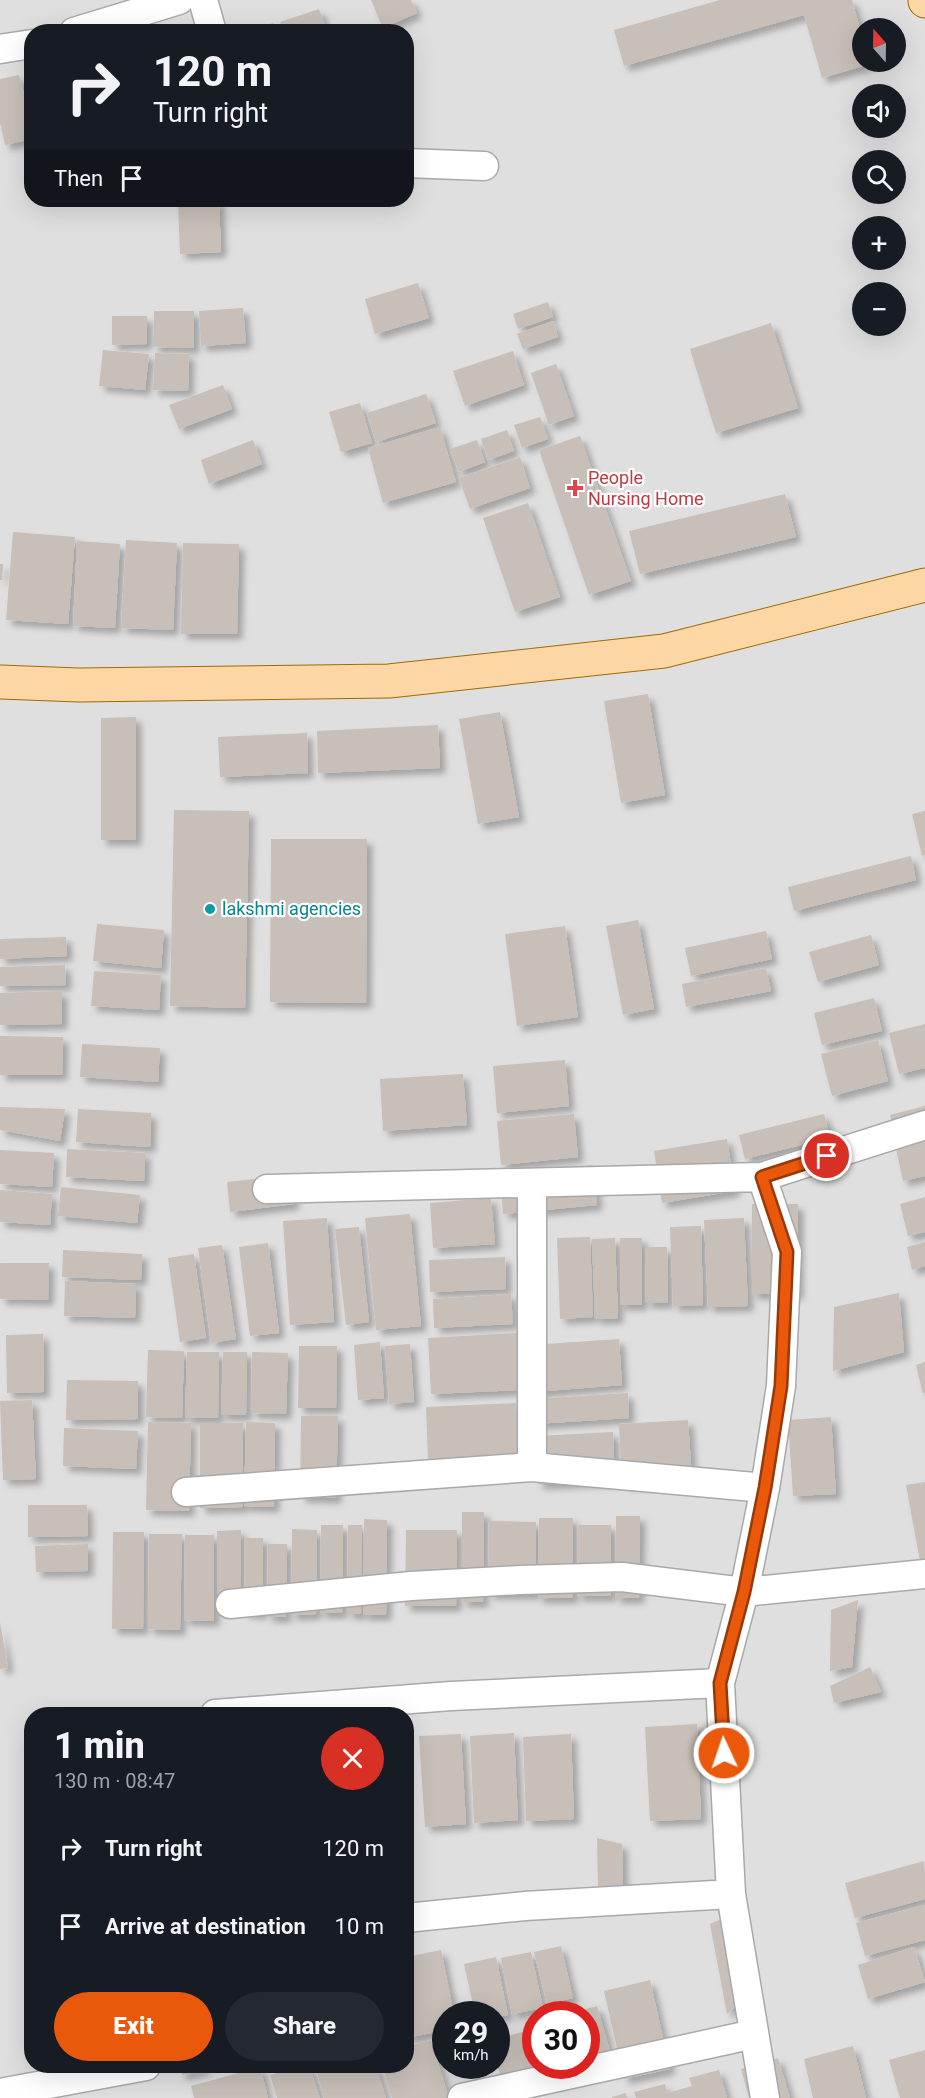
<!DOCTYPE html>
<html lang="en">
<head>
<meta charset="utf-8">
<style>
	body { margin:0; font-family:Roboto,sans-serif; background:#242831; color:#f1f3f6; height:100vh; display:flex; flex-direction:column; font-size:22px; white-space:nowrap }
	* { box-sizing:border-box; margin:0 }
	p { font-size:20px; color:#9ea1a6 }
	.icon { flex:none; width:33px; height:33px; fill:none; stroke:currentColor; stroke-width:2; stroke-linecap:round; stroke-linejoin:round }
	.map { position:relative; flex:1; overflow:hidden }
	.details { position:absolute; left:24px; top:1707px; width:390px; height:366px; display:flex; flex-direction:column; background:#171b24; border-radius:24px; box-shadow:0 6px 24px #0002 }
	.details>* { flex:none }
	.hud { position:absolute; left:24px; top:24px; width:390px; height:183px; border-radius:24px; box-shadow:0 6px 24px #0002; background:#171b24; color:#f1f3f6; overflow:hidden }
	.needle { width:39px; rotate:340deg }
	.controls { position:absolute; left:852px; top:18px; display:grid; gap:12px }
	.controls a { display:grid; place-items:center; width:54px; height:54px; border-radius:50%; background:#171b24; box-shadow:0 6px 24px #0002; font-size:30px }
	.speed { position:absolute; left:432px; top:2001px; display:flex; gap:12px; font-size:30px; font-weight:700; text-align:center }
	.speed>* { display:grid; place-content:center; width:78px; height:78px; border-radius:50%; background:#171b24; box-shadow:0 6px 24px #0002; line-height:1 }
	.speed small { font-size:15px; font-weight:400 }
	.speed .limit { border:9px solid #d22; background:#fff; color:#111 }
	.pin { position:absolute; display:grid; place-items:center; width:51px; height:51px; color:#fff; margin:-26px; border:3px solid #fff; border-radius:50%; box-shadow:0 2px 6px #0007 }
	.me { position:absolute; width:66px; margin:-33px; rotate:357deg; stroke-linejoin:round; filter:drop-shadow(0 0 4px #0008) }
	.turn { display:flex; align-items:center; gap:21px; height:126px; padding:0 30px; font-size:27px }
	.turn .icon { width:78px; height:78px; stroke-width:2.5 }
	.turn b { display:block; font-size:42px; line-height:51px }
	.then { display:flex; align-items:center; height:57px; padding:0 30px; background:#0003; gap:12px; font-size:22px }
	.round { display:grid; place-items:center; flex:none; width:63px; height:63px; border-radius:32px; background:#242831 }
	.head { display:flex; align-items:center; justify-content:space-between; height:102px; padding:0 30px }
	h1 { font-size:36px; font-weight:800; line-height:45px }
	.action { display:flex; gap:12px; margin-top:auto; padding:12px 30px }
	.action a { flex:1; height:69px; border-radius:36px; background:#ea580c; color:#fff; font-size:24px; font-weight:800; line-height:69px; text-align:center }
	.action a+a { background:#242831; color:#f1f3f6 }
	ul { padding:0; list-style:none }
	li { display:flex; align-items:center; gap:18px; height:78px; padding:0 30px }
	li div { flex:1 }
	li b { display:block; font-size:22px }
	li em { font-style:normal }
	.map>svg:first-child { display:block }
	.residential { fill:#e0dfdf; fill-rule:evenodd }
	.building { fill:#c7bfb8; filter:url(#shadow) }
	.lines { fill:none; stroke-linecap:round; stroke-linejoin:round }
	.street-casing { stroke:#a9a9a9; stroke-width:31 }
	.primary-casing { stroke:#a06b00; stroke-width:35 }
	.street { stroke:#fff; stroke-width:28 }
	.primary { stroke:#fcd6a4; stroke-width:33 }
	.route-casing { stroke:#983908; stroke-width:15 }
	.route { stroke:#ea580c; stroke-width:10 }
	.health-dot { fill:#e0444e; stroke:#fff; stroke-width:2 }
	.culture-dot { fill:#0f9aa8; stroke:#fff; stroke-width:2 }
	.labels { text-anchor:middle; stroke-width:4.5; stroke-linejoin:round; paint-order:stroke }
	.health-label { font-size:18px; fill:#be3a42; stroke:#fff; text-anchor:start }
	.culture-label { font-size:18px; fill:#0d838f; stroke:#fff; text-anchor:start }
</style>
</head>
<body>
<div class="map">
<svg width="925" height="2098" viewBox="0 0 925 2098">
	<defs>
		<filter id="shadow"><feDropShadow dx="5.5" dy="5.5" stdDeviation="3" flood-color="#0004"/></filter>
	</defs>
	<rect width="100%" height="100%" fill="#f2efe9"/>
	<path class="residential" d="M0,0H925V2098H0ZM862,28H896V62H862ZM32,32H406V200H32ZM862,94H896V128H862ZM862,160H896V194H862ZM862,226H896V260H862ZM862,292H896V326H862ZM32,1714H406V2066H32ZM446,2014H496V2066H446ZM536,2014H586V2066H536Z"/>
	<path class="building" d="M371,0H411L417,13L383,28Z
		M720,0H852L862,36V62H870V64L822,78L804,15L624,66L614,30Z
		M319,9L327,32H284L280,22Z
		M273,23L275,32H249V31Z
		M19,75L32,124V139L5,145L0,123V79Z
		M178,200H219L221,252L180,254Z
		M418,283L429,318L375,334L365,299Z
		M548,302L553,317L518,329L513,314Z
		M243,308L246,343L201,346L199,311Z
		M154,311H194V348L153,347Z
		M112,316H147V344L112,345Z
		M553,321L558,337L523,349L517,334Z
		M771,323L798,408L716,433L690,349Z
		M103,350L149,354L145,390L99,386Z
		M513,351L524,385L465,406L453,371Z
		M155,353L189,354L188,391L153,390Z
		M556,364L574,416L549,425L531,373Z
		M223,385L232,409L179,429L169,405Z
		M426,394L436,423L376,442L367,413Z
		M360,403L372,443L341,452L329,412Z
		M540,417L548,439L522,448L514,425Z
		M440,427L456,482L383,503L368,448Z
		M507,430L514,451L488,460L481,439Z
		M580,436L631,581L589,595L539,450Z
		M253,440L262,464L209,484L201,460Z
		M477,440L485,462L459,472L450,449Z
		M520,457L530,488L470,509L459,478Z
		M785,494L796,537L640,574L629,531Z
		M528,503L560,597L515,612L483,518Z
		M13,532L75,537L68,624L6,620Z
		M126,540L177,543L173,630L121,628Z
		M77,541L120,544L115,628L73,626Z
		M183,543L239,544L237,634H181Z
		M0,564H3L2,580H0Z
		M648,694L665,795L621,803L604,701Z
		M500,712L519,817L478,824L459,719Z
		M136,717V840H101V718Z
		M438,725L440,768L318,773L317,731Z
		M307,733L308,773L220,777L218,737Z
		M174,810L249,811L245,1008L170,1006Z
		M925,811V855L922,856L912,814Z
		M271,839H367L366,1003L270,1002Z
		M911,856L916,880L794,911L788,887Z
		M638,920L654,1009L623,1015L606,926Z
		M97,924L164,930L161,968L93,961Z
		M565,926L578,1017L517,1026L505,934Z
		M766,931L772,959L691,976L685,948Z
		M871,935L879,965L818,982L809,952Z
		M66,937L67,956L0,959V939Z
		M65,965L66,985L0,986V967Z
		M766,968L771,991L686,1007L682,984Z
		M94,971L161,975L159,1010L91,1006Z
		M62,991V1024L0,1025V993Z
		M874,998L882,1031L822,1045L814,1013Z
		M925,1024V1068L899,1074L889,1033Z
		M0,1036L63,1037L62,1075H0Z
		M878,1040L888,1081L832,1096L821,1054Z
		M82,1044L160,1048L158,1082L80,1077Z
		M565,1060L569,1106L497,1113L493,1066Z
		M463,1074L467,1125L383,1131L380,1079Z
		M925,1106V1132L896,1139L890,1115Z
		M0,1107L65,1109L60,1141L0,1130Z
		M78,1109L151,1113L150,1147L76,1142Z
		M574,1114L578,1157L501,1165L497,1121Z
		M824,1114L830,1138L745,1159L739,1135Z
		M727,1139L735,1191L662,1203L654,1151Z
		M925,1141V1176L903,1181L896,1149Z
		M67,1149L145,1153L144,1181L66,1177Z
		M0,1150L54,1153L52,1187L0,1184Z
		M593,1165L597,1205L503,1214L500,1174Z
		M290,1175L294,1204L230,1212L227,1182Z
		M61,1187L140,1195L137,1223L58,1216Z
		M0,1190L52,1194L50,1225L0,1222Z
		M925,1197V1232L908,1236L900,1204Z
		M491,1198L495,1244L433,1248L430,1203Z
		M752,1204H798V1294H752Z
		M410,1214L421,1326L376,1330L365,1218Z
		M327,1218L334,1322L290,1325L283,1221Z
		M744,1218L748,1306L708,1307L704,1220Z
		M701,1226L703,1305L673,1306L670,1227Z
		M359,1227L369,1322L346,1325L335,1229Z
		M590,1237L593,1317L560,1319L557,1238Z
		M615,1238L618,1318L595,1319L592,1239Z
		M620,1238H642V1305H620Z
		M925,1242V1266L912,1270L907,1247Z
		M268,1243L279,1333L250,1336L239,1247Z
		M222,1245L236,1339L211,1343L198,1248Z
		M645,1247H667L668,1303H646Z
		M63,1250L142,1254L141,1280L62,1277Z
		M194,1254L206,1338L180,1342L168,1258Z
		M505,1257L506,1289L430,1292L429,1260Z
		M0,1263H49L48,1300L0,1299Z
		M65,1281L136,1284L135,1318L64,1316Z
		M899,1293L904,1352L833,1371L834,1307Z
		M511,1294L513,1324L434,1328L433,1299Z
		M517,1333L519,1390L431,1394L428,1338Z
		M43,1334L44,1392L7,1393L6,1335Z
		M619,1339L622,1385L534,1392L531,1345Z
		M380,1342L384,1398L358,1400L354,1345Z
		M410,1344L414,1402L389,1404L385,1346Z
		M299,1346H337L336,1408H298Z
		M148,1350L184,1351L182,1418L146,1417Z
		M187,1352H219L218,1418H185Z
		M223,1352H247L246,1415H221Z
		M252,1352L288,1353L286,1414L251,1413Z
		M925,1362V1393L923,1394L916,1365Z
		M67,1380L138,1381V1419L66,1420Z
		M628,1393L629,1418L535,1424L534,1399Z
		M32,1400L36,1479L3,1480L0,1401Z
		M516,1403L518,1454L428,1459L426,1407Z
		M301,1416H338L336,1498L300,1497Z
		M831,1417L836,1494L793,1496L788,1420Z
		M688,1420L692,1480L622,1484L619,1424Z
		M148,1422L191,1423L189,1511L146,1510Z
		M246,1422L275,1423L274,1507L244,1506Z
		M200,1423H243V1507L200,1508Z
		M64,1428L138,1431L136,1469L63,1466Z
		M613,1432L615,1481L538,1484L536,1436Z
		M925,1482V1571L922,1572L906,1485Z
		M28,1505H87L88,1536L28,1537Z
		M462,1512H484L483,1602H462Z
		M616,1516H640L639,1598H615Z
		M539,1518H573V1598H538Z
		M364,1519L387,1520L386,1615H363Z
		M489,1521L536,1522L535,1594H488Z
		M321,1525H343L342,1613H320Z
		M348,1525H362L361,1614H347Z
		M578,1525H611V1596H577Z
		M292,1529L317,1530L316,1614L291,1615Z
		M241,1530L240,1608H217V1531Z
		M406,1530H457L456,1606H405Z
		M113,1532H144L143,1629H112Z
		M149,1534H182L180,1630L148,1629Z
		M185,1535H214V1621L184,1620Z
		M245,1538H263L262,1614L244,1613Z
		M88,1544V1571L36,1572L35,1546Z
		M268,1544H287L286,1617H267Z
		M858,1600L852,1667L830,1671L831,1610Z
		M0,1622L8,1668L0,1669Z
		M870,1667L881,1692L834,1703L830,1686Z
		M697,1724L701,1819L650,1821L645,1727Z
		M514,1733L518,1820L474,1823L470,1736Z
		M461,1734L466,1824L425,1827L419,1736Z
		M571,1734L574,1819L526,1821L523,1737Z
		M597,1838L622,1844L623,1890L598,1888Z
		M924,1861L925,1899L855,1918L845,1883Z
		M925,1905V1940L865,1956L856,1923Z
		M728,1916L742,2000L727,2014L710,1924Z
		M561,1946L573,1998L547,2004L534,1952Z
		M914,1947L925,1982L868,1999L858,1965Z
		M441,1950L454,2014H446V2030L407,2038L406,1957Z
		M531,1952L543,2008L512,2014L501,1958Z
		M496,1957L508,2015L496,2017V2014H475L464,1964Z
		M650,1980L670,2069L624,2079L604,1991Z
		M597,2006L616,2072L586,2066V2014H568Z
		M552,2010L553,2014H537Z
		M536,2014V2066H567L506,2096L496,2060V2039L530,2030L527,2017Z
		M431,2040L449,2098H392L382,2066H406V2047Z
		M853,2046L866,2098H813L804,2059Z
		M925,2050V2098H900L889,2060Z
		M778,2058L790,2098H749L741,2069Z
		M180,2066H205L206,2069L182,2075Z
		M302,2066H309L320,2098H277L270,2075Z
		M328,2066H376L386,2098H324L316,2069Z
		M260,2067L268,2098H194L191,2086Z
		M719,2070L727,2098H636L634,2092L665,2084L667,2093L692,2086L689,2078Z
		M626,2093L627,2098H612V2097Z"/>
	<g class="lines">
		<defs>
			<path id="street" d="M203,0L212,32
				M74,32L179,0
				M0,49L32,44
				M406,163L484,166
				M267,1189L762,1177L925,1125
				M532,1467V1183
				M186,1492L532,1467L765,1488
				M230,1604L411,1586L520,1580L622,1577L744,1592L925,1574
				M215,1714L451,1696L720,1683
				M731,1894L765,2098
				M406,1918L525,1906L731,1894L720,1683L744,1592L765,1488L781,1386L787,1252L762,1177
				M0,2093L146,2066
				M462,2098L754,2034"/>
			<path id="primary" d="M925,0V1
				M0,682L79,685L389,681L664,651L925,585"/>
		</defs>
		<use href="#street" class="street-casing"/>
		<use href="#primary" class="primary-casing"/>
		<use href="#street" class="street"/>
		<use href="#primary" class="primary"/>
	</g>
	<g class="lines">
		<defs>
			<path id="route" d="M724,1753L720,1683L744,1592L765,1488L781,1386L787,1252L762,1177L827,1156"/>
		</defs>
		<use href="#route" class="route-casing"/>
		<use href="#route" class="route"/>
	</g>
	<path class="health-dot" d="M572 479h6v6h6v6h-6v6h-6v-6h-6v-6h6z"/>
	<circle class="culture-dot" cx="210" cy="909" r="6"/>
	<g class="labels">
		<g class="health-label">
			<text x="588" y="484">People<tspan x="588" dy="21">Nursing Home</tspan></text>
		</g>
		<g class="culture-label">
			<text x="222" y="915">lakshmi agencies</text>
		</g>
	</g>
</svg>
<div class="controls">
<a><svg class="needle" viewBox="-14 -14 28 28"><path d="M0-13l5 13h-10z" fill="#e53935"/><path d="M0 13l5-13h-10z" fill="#9ea1a6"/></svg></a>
<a><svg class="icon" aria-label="sound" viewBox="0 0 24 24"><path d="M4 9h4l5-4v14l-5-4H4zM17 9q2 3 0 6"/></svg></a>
<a><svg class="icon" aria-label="search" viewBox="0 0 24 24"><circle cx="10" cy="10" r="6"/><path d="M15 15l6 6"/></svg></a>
<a>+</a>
<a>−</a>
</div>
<div class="speed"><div>29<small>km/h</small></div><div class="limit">30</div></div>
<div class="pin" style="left:827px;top:1156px;background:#d93025"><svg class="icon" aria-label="arrive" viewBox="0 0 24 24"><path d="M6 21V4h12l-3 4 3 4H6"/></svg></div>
<svg class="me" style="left:724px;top:1753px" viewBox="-20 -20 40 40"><circle r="17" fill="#ea580c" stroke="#fff" stroke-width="3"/><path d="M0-11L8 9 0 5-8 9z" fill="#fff"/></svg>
<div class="hud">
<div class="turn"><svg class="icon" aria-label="right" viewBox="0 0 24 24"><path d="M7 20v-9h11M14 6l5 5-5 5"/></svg><div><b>120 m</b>Turn right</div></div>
<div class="then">Then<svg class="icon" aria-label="arrive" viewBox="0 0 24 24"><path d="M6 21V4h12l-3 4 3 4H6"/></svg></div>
</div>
<section class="details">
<div class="head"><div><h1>1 min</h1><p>130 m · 08:47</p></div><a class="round" style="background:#d93025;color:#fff"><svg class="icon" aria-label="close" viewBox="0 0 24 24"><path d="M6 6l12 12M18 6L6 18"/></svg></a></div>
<ul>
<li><svg class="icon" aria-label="right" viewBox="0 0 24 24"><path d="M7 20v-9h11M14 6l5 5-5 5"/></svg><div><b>Turn right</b></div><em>120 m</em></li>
<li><svg class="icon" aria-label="arrive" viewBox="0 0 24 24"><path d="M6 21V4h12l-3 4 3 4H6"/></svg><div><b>Arrive at destination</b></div><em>10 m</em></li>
</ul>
<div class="action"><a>Exit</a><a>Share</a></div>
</section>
</div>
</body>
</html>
